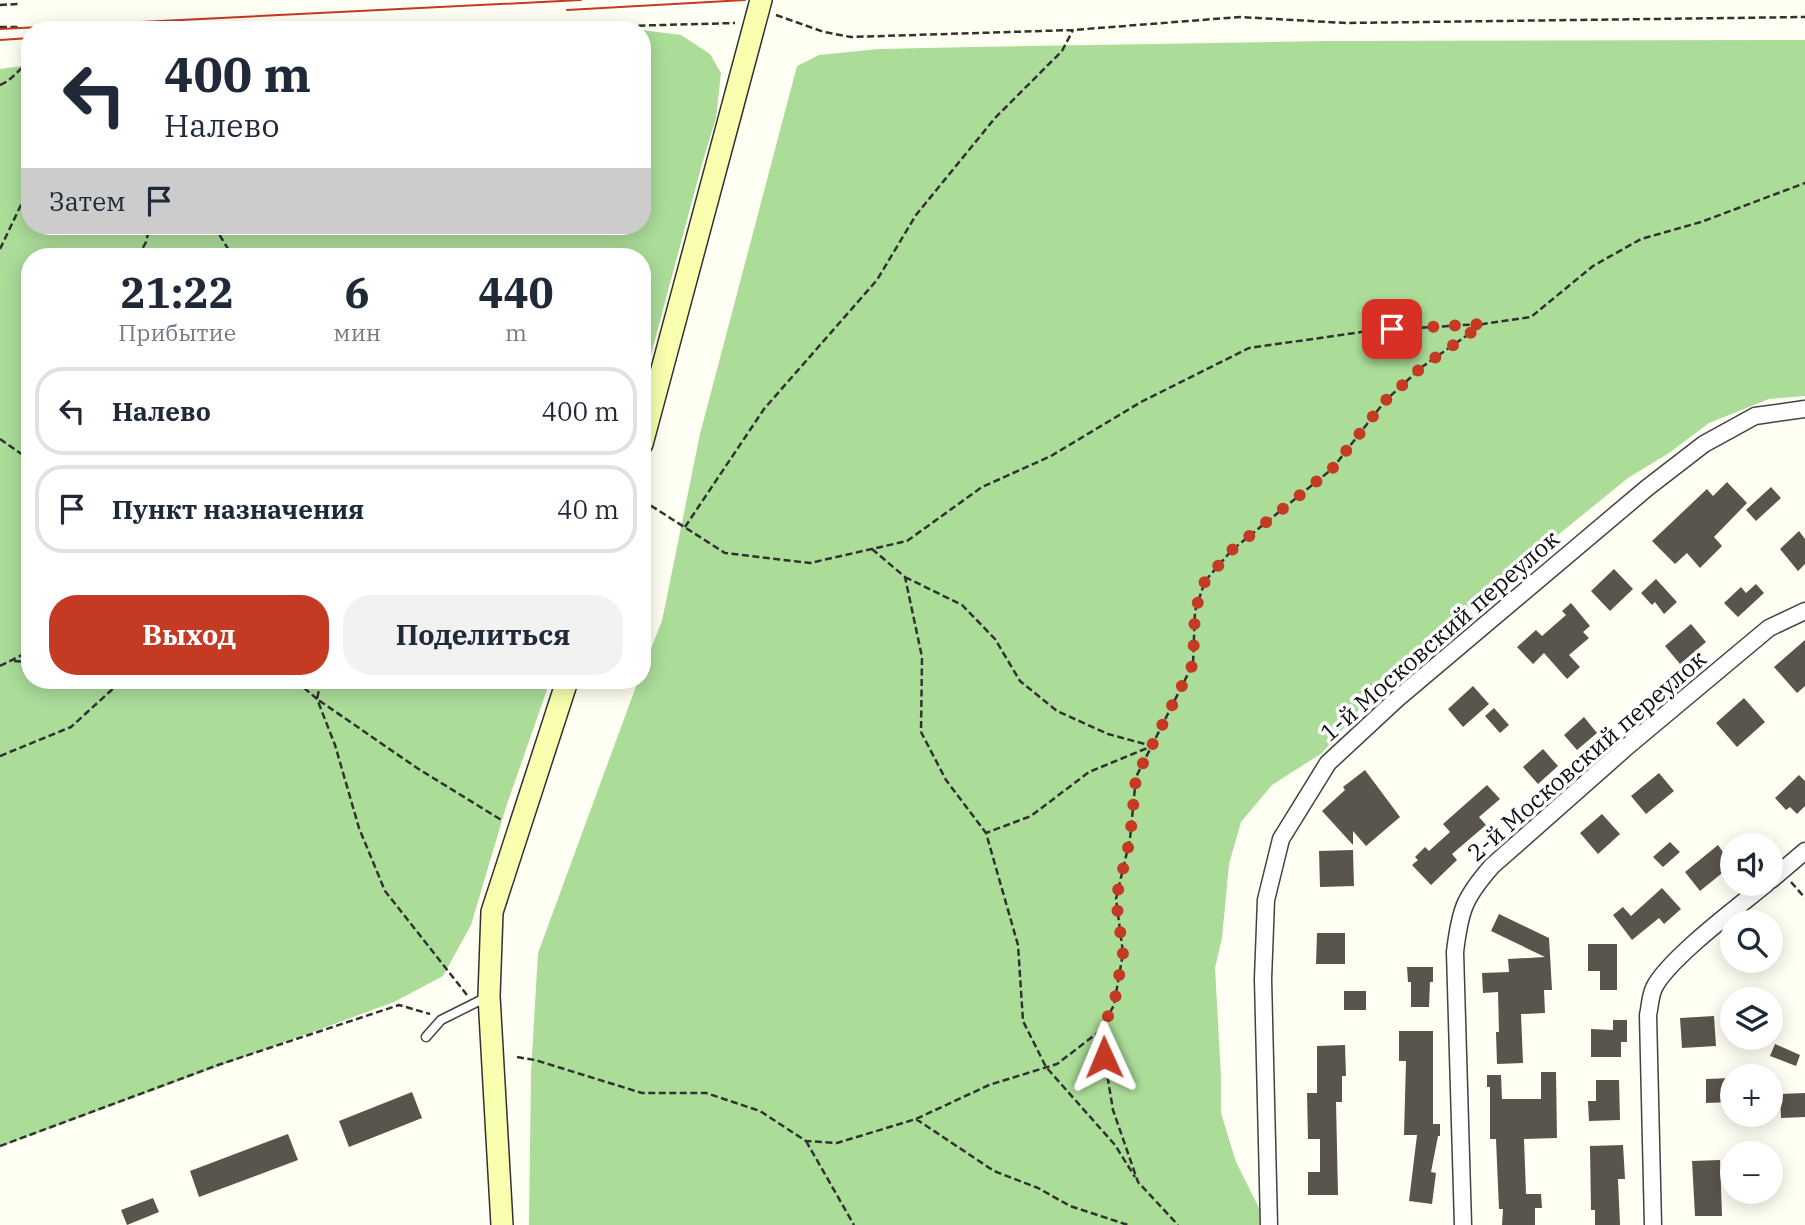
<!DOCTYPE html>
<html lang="ru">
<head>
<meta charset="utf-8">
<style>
	body { margin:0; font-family:"IBM Plex Serif",serif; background:#f2f2f3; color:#1f2937; height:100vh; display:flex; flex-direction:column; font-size:26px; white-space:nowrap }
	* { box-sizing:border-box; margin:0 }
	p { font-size:23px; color:#747a83 }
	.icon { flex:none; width:38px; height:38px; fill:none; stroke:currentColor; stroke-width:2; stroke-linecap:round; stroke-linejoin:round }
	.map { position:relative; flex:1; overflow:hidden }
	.sheet { position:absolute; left:21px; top:248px; width:630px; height:441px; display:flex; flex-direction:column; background:#fff; border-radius:28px; box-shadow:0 4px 18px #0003 }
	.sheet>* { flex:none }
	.banner { position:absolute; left:21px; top:21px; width:630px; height:214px; border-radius:28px; box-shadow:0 4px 18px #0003; background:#fff; color:#1f2937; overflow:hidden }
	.controls { position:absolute; left:1720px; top:833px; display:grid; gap:14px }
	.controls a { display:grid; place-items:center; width:63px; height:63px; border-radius:50%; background:#fff; box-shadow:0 4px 18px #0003; font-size:35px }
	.pin { position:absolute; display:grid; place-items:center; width:60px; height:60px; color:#fff; margin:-30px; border-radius:14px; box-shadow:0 4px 10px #0006 }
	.me { position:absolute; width:77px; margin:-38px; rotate:359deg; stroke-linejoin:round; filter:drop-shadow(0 0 5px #0008) }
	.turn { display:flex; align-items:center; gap:24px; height:147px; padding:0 28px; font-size:32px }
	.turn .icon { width:91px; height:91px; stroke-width:2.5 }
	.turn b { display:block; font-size:49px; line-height:60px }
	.then { display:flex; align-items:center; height:66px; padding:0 28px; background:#0003; gap:14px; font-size:26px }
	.eta { display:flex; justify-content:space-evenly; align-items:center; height:119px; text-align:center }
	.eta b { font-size:42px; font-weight:700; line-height:49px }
	.cta { display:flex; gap:14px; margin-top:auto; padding:14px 28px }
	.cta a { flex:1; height:80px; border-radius:28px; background:#c53a23; color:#fff; font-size:28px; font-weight:700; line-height:80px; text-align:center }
	.cta a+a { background:#f2f2f3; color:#1f2937 }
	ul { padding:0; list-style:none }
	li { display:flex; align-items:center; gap:21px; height:88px; margin:0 14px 10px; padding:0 14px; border:4px solid #e0e1e3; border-radius:28px }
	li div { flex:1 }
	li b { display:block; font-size:26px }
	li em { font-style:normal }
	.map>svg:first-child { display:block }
	.forest { fill:#abdd99 }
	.building { fill:#59544c }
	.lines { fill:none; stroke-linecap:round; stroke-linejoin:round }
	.lane-casing { stroke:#434343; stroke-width:11 }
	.street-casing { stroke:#434343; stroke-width:19 }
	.secondary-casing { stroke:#323232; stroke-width:24 }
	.path { stroke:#323232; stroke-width:2.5; stroke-dasharray:7 3.5; stroke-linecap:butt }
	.lane { stroke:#fff; stroke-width:8 }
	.street { stroke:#fff; stroke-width:16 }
	.secondary { stroke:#f9ffae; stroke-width:21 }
	.tram { stroke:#c53a23; stroke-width:2 }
	.route { stroke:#c53a23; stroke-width:12; stroke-dasharray:0 21.6 }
	.labels { text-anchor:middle; stroke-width:7; stroke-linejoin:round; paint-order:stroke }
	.street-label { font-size:24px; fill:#101010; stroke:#fff }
</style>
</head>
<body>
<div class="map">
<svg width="1805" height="1225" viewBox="0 0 1805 1225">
	<rect width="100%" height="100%" fill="#fffff3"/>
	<path class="forest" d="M642,30L681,35L710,54L721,73L716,118L702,164L642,388V257H30V681H550L506,807L471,925L443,976L394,1002L0,1147V69L30,65V226H642Z
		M1805,40V396L1769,399L1709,423L1669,453L1628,478L1372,686L1356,714L1322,753L1272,785L1241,822L1229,864L1222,938L1215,968L1221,1076V1113L1236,1162L1265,1220L1264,1225H529L531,1073L538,953L638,681H642V671L662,621L700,434L797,66L819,55L879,49L972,47L1326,41Z"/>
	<path class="building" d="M1727,482L1747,503L1714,537L1722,546L1700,568L1687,553L1675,564L1652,541L1707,489L1713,496Z
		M1771,487L1781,498L1756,521L1746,510Z
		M1799,531L1805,539V564L1798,571L1780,549Z
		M1614,569L1633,589L1610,611L1591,591Z
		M1656,579L1677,602L1664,614L1655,602L1652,605L1641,593Z
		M1756,584L1764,593L1738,617L1724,603L1741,587L1746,593Z
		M1571,603L1590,626L1583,632L1589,638L1569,655L1580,667L1567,679L1544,653L1533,664L1517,647L1536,630L1542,636L1566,615L1562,611Z
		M1691,624L1706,642L1680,664L1665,646Z
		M1805,640V686L1797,693L1774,667Z
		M1473,686L1489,704L1463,727L1448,709Z
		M1744,698L1765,722L1737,747L1716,723Z
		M1494,708L1509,725L1500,733L1485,716Z
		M1584,717L1597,733L1577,750L1564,735Z
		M1543,749L1558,766L1538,784L1523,767Z
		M1365,770L1400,817L1366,846L1353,831V845L1322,811L1345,790L1343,787Z
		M1659,773L1674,791L1646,814L1631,796Z
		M1799,775L1805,781V806L1797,814L1790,807L1786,810L1775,798Z
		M1487,785L1500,799L1479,817L1486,825L1452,854L1457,860L1431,885L1412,865L1418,860L1415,857L1425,847L1429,851L1450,832L1443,824Z
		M1602,814L1620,834L1598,854L1580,833Z
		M1670,842L1680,852L1663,867L1653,857Z
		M1718,845L1732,865L1700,891L1685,872Z
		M1353,850L1354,886L1320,887L1319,851Z
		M1662,888L1681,909L1664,924L1659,918L1632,940L1613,915L1623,907L1631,916Z
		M1499,914L1549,938L1552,990H1544L1545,1013L1521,1014L1523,1063L1497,1064L1496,1032H1499L1498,992L1483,993L1482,973L1509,972L1508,959L1545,957L1491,931Z
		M1317,933H1345V964H1316Z
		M1588,944H1617V990H1600V971H1588Z
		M1407,967H1433V982H1430L1429,1007H1411V982H1408Z
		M1344,991H1366V1010H1344Z
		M1714,1016L1716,1046L1682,1048L1680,1018Z
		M1613,1020H1627V1042H1621V1057H1591V1029L1613,1030Z
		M1399,1031H1433V1124H1440V1136H1438L1431,1172L1436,1173L1432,1204L1409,1201L1417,1135H1404L1406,1061H1399Z
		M1775,1044L1800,1055L1796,1066L1770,1056Z
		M1345,1045L1346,1076H1342V1102H1336L1338,1195H1308V1172H1320V1139H1308L1307,1093H1317V1046Z
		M1541,1072H1556L1557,1138L1524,1139L1526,1194H1541L1542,1208H1535V1225H1502L1503,1209H1499L1496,1139H1490V1087H1487V1075H1501L1502,1099H1541Z
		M1732,1078V1102L1706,1103V1079Z
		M1596,1080H1619L1620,1120L1589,1121L1588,1101H1596Z
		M412,1092L422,1118L349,1147L339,1121Z
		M1805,1093V1117L1781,1118L1780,1094Z
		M288,1134L298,1160L199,1197L190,1171Z
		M1623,1145L1625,1179H1618L1620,1225H1595V1210H1591L1590,1146Z
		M1720,1160L1722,1216H1695L1692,1161Z
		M153,1198L159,1212L127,1225L121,1210Z"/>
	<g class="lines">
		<defs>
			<path id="lane" d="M426,1037L441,1020L487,997"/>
			<path id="street" d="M1771,880L1805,851
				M1269,1225L1263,979L1266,900L1281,839L1328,763L1397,699L1647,488L1704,444L1755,416L1805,409
				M1463,1225L1455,952C1460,910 1464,898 1492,866L1629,745L1769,628L1805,611
				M1653,1225L1648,1015C1650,1007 1650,996 1654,988C1667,960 1739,906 1766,884"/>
			<path id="secondary" d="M642,444L761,0
				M502,1225L489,996L492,912L567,681"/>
		</defs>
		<use href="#lane" class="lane-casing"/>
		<use href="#street" class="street-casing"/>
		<use href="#secondary" class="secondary-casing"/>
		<path class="path" d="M0,5L18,4
			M776,15L824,32L851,37L1073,30L1240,17L1346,23L1805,17
			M0,27H19
			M481,30L735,23
			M0,85C13,80 18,69 30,62
			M214,226L233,257
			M0,249L30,186
			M138,257L146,242L150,226
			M0,439L30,460
			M642,500L725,553L810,563L907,541L982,487L1051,456L1141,402L1249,348L1369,331L1480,324
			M685,527L764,409L877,280L916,215L995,118L1062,51L1073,30
			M872,549L905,577L922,657L921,732L946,780L986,833L1018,945L1023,1021L1046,1067L1115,1145L1135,1177
			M905,577L962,605L995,639L1020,681L1057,711L1108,734L1152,746L1089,772L1031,816L986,833
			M14,661L30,662
			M0,666L30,651
			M102,681L116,686
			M296,681L317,699L335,745L359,828L385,891L467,995
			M321,681L317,699L417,768L503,821
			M0,756L71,727L116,686L128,681
			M1791,882L1805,898
			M1100,1031L1114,1005L1123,953L1116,899L1130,839L1136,777L1193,664L1195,611L1205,581L1232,550L1332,469L1385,401L1422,367L1483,324L1531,317L1593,266L1641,239L1701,222L1805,183
			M517,1057L535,1060L642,1093H706L760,1111L806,1141L837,1143L916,1119L989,1085L1057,1064L1100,1031L1113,1110L1138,1182L1178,1225
			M916,1119L994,1171L1038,1188L1070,1206L1128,1225
			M806,1141L854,1225
			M0,1146L218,1065L399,1005L430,1014"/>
		<use href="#lane" class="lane"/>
		<use href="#street" class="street"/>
		<use href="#secondary" class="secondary"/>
		<path class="tram" d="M567,10L745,0
			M0,29L581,0
			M0,40L30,38"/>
	</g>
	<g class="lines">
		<path class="route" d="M1104,1057L1100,1031L1114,1005L1123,953L1116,899L1130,839L1136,777L1193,664L1195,611L1205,581L1232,550L1332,469L1385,401L1422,367L1483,324L1392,329"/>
	</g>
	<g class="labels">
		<g class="street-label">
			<text transform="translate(1440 636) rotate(-41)" y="8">1-й Московский переулок</text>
			<text transform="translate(1587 756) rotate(-41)" y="8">2-й Московский переулок</text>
		</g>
	</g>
</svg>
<div class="controls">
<a><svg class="icon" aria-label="sound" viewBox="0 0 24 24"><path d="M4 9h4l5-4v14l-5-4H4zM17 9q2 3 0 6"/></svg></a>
<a><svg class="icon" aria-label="search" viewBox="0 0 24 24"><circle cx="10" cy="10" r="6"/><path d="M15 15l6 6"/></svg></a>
<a><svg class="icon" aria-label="layers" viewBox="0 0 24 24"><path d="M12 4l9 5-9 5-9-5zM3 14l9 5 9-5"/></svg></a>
<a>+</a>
<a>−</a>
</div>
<div class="pin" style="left:1392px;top:329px;background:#d93025"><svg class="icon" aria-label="arrive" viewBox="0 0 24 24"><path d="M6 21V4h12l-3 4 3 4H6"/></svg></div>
<svg class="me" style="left:1104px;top:1057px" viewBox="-20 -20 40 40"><path d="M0-17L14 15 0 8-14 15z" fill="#c53a23" stroke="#fff" stroke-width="4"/></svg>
<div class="banner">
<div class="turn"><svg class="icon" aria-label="left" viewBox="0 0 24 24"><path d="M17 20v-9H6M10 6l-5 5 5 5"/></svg><div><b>400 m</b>Налево</div></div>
<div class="then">Затем<svg class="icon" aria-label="arrive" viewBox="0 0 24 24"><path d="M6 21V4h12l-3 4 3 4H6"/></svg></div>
</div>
<section class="sheet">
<div class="eta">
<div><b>21:22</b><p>Прибытие</p></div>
<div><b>6</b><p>мин</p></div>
<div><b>440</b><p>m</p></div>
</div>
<ul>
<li><svg class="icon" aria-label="left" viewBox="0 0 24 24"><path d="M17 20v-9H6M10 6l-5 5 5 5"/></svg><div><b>Налево</b></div><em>400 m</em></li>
<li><svg class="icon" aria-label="arrive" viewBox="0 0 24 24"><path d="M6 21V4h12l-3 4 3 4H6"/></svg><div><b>Пункт назначения</b></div><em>40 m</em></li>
</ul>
<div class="cta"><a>Выход</a><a>Поделиться</a></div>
</section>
</div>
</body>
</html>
